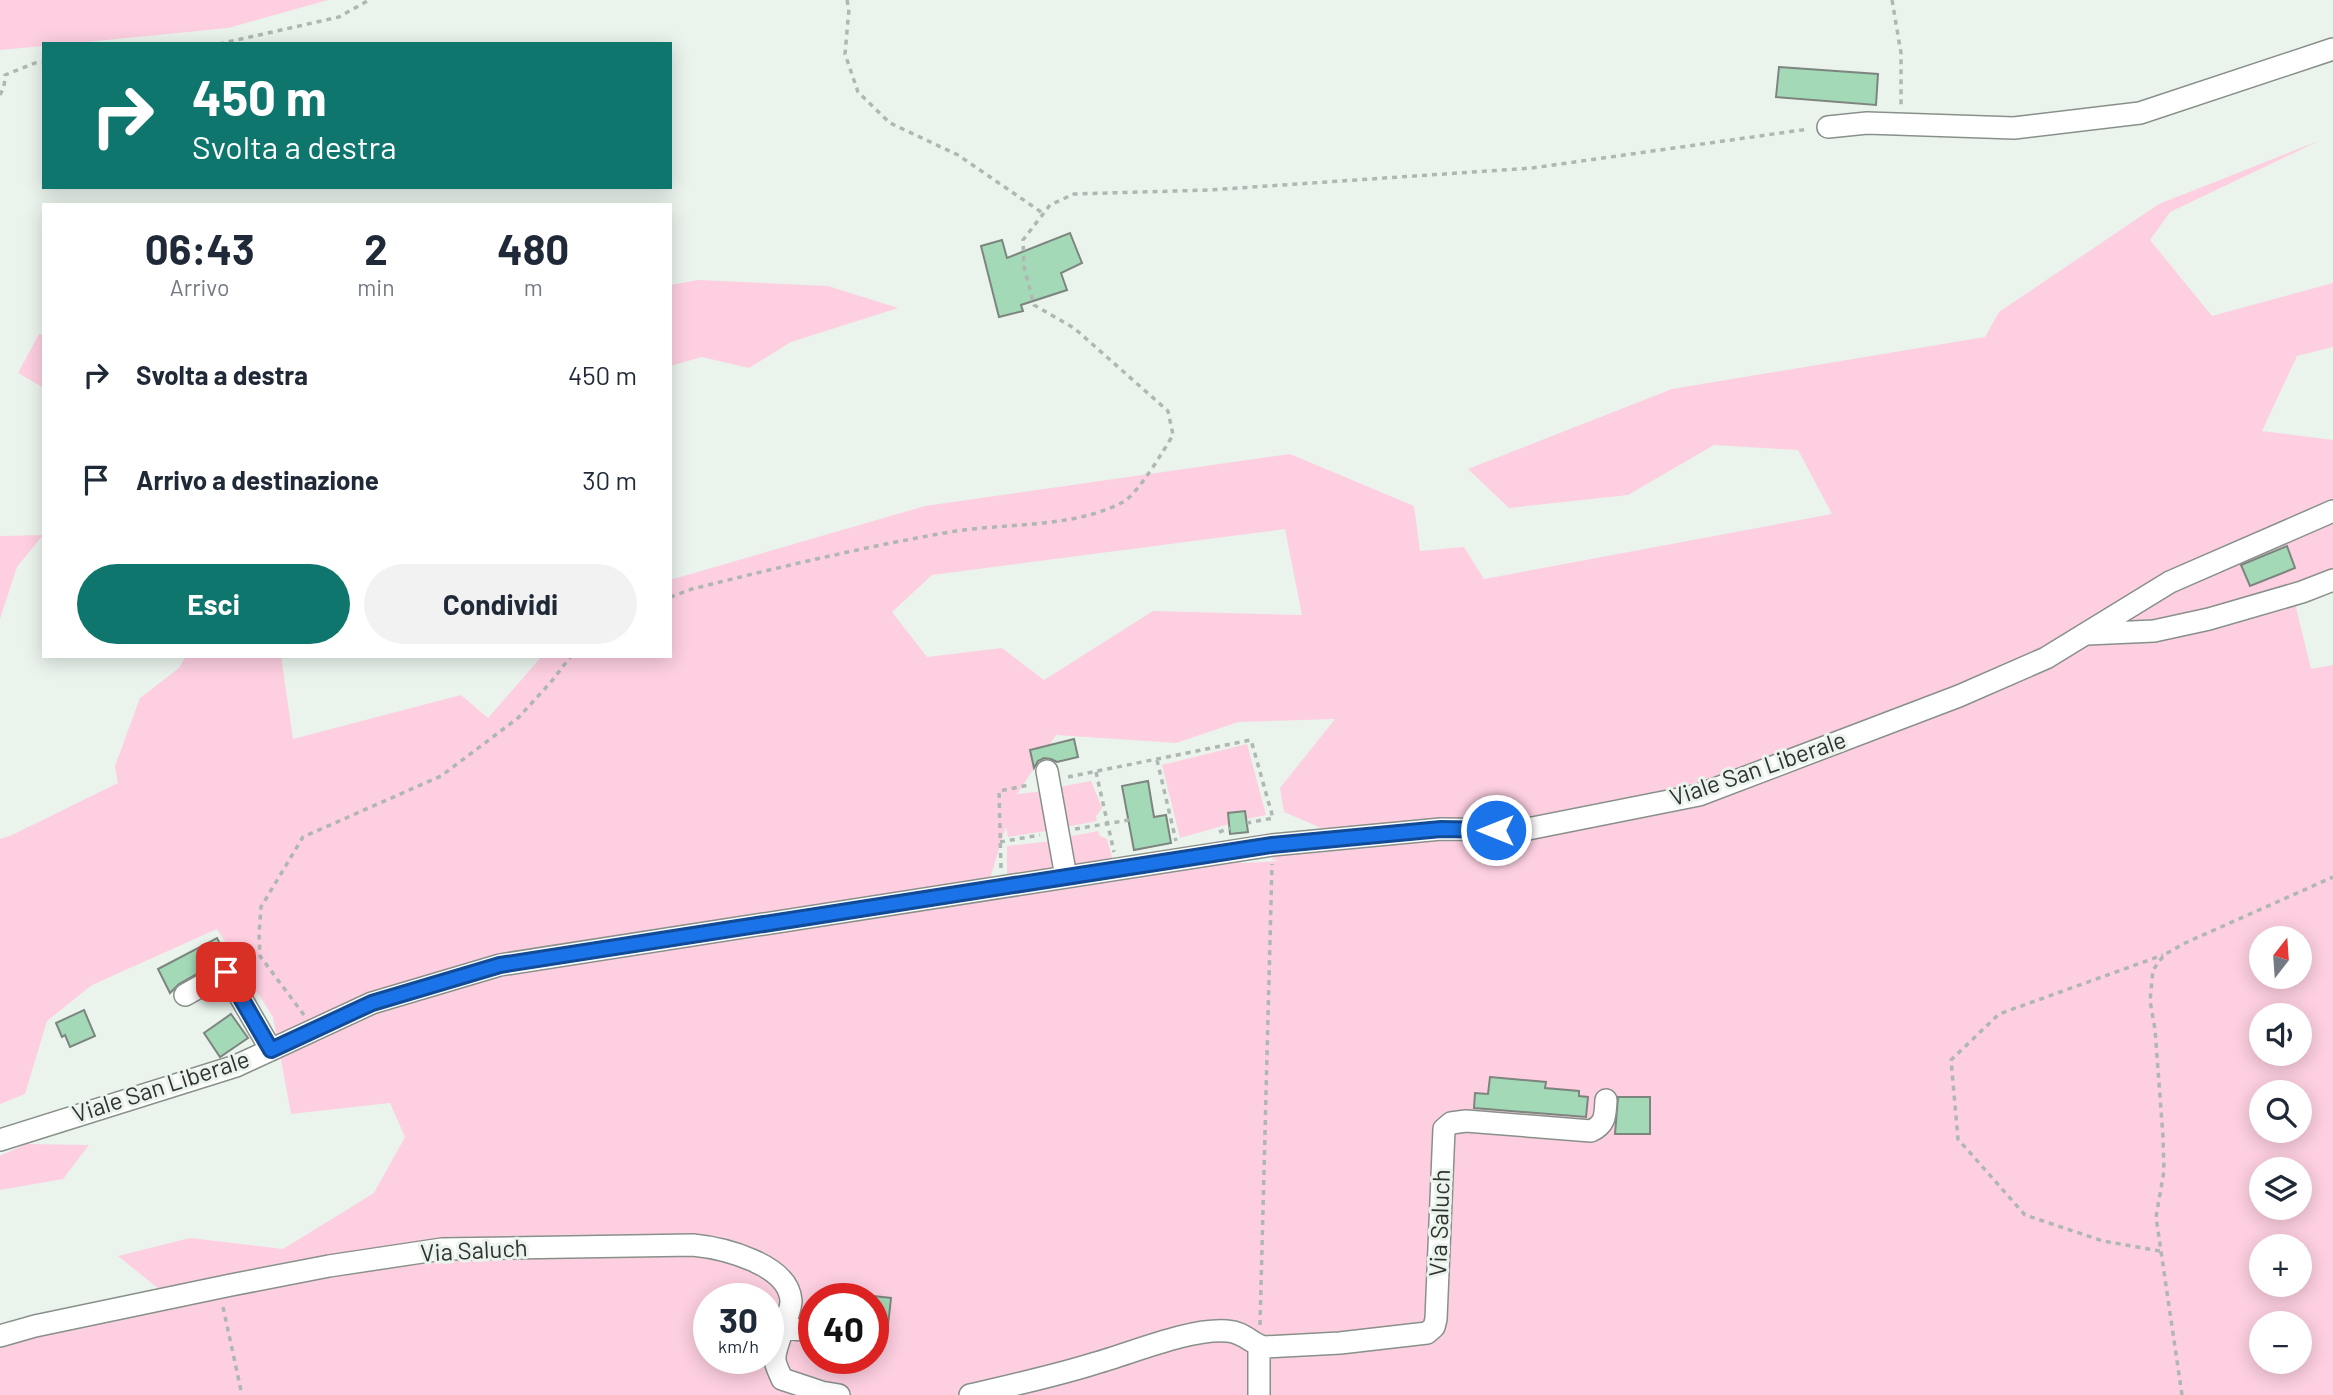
<!DOCTYPE html>
<html lang="it">
<head>
<meta charset="utf-8">
<style>
	body { margin:0; font-family:Barlow,sans-serif; background:#f2f2f3; color:#1f2937; height:100vh; display:flex; flex-direction:column; font-size:26px; white-space:nowrap }
	* { box-sizing:border-box; margin:0 }
	p { font-size:23px; color:#747a83 }
	.icon { flex:none; width:38px; height:38px; fill:none; stroke:currentColor; stroke-width:2; stroke-linecap:round; stroke-linejoin:round }
	.map { position:relative; flex:1; overflow:hidden }
	.details { position:absolute; left:42px; top:203px; width:630px; height:455px; display:flex; flex-direction:column; background:#fff; border-radius:0px; box-shadow:0 4px 18px #0003 }
	.details>* { flex:none }
	.banner { position:absolute; left:42px; top:42px; width:630px; height:147px; border-radius:0px; box-shadow:0 4px 18px #0003; background:#0f766e; color:#fff; overflow:hidden }
	.needle { width:46px; rotate:17deg }
	.controls { position:absolute; left:2249px; top:926px; display:grid; gap:14px }
	.controls a { display:grid; place-items:center; width:63px; height:63px; border-radius:50%; background:#fff; box-shadow:0 4px 18px #0003; font-size:35px }
	.speed { position:absolute; left:693px; top:1283px; display:flex; gap:14px; font-size:35px; font-weight:700; text-align:center }
	.speed>* { display:grid; place-content:center; width:91px; height:91px; border-radius:50%; background:#fff; box-shadow:0 4px 18px #0003; line-height:1 }
	.speed small { font-size:18px; font-weight:400 }
	.speed .limit { border:10px solid #d22; background:#fff; color:#111 }
	.pin { position:absolute; display:grid; place-items:center; width:60px; height:60px; color:#fff; margin:-30px; border-radius:14px; box-shadow:0 4px 10px #0006 }
	.me { position:absolute; width:77px; margin:-38px; rotate:270deg; stroke-linejoin:round; filter:drop-shadow(0 0 5px #0008) }
	.turn { display:flex; align-items:center; gap:24px; height:147px; padding:0 35px; font-size:32px }
	.turn .icon { width:91px; height:91px; stroke-width:2.5 }
	.turn b { display:block; font-size:49px; line-height:60px }
	.eta { display:flex; justify-content:space-evenly; align-items:center; height:119px; text-align:center }
	.eta b { font-size:42px; font-weight:700; line-height:49px }
	.button { display:flex; gap:14px; margin-top:auto; padding:14px 35px }
	.button a { flex:1; height:80px; border-radius:42px; background:#0f766e; color:#fff; font-size:28px; font-weight:700; line-height:80px; text-align:center }
	.button a+a { background:#f2f2f3; color:#1f2937 }
	ul { padding:0; list-style:none }
	li { display:flex; align-items:center; gap:21px; height:105px; padding:0 35px }
	li div { flex:1 }
	li b { display:block; font-size:26px }
	li em { font-style:normal }
	.map>svg:first-child { display:block }
	.green { fill:#fdcfe0; fill-rule:evenodd }
	.building { fill:#a4d9b7; stroke:#7d857f; stroke-width:2 }
	.lines { fill:none; stroke-linecap:round; stroke-linejoin:round }
	.minor-casing { stroke:#88908a; stroke-width:24 }
	.path { stroke:#afb7b2; stroke-width:3.5; stroke-dasharray:5 5; stroke-linecap:butt }
	.minor { stroke:#fff; stroke-width:21 }
	.route-casing { stroke:#114b97; stroke-width:18 }
	.route { stroke:#1a73e8; stroke-width:12 }
	.labels { text-anchor:middle; stroke-width:6; stroke-linejoin:round; paint-order:stroke }
	.street-label { font-size:24px; fill:#2f3230; stroke:#eaf4ed }
</style>
</head>
<body>
<div class="map">
<svg width="2333" height="1395" viewBox="0 0 2333 1395">
	<rect width="100%" height="100%" fill="#eaf4ed"/>
	<path class="green" d="M0,0H328L228,28L66,44H44V46L0,50Z
		M2321,140L2170,212L2150,240L2212,316L2333,283V347L2297,356L2262,431L2333,440V580L2293,595L2311,669L2333,665V1395H0V1331L159,1289L118,1256L190,1238L283,1249L374,1193L405,1137L390,1103L291,1114L273,1017L217,929L92,985L47,1021L25,1094L0,1104V839L12,835L118,783L115,766L140,698L179,668L186,656H281L293,739L461,695L488,718L542,656H670V580L925,506L1290,454L1414,506L1420,551L1464,547L1484,579L1832,514L1798,450L1714,445L1628,495L1509,508L1468,469L1672,389L1985,337L1999,312L2159,204ZM1285,529L1302,615L1153,611L1044,680L1002,648L927,657L892,612L932,575ZM1335,719L1280,788L1284,812L1342,837L1272,845V859L1279,861L1242,863L1226,852L983,901L1006,827L1008,837L1052,830L1045,791L1017,794L1056,735L1176,743L1238,722ZM2261,938H2300V976H2261ZM2261,1015H2300V1054H2261ZM2261,1092H2300V1130H2261ZM2261,1169H2300V1208H2261ZM2261,1246H2300V1284H2261ZM709,1298H768V1358H709ZM814,1298H873V1358H814ZM2261,1323H2300V1362H2261Z
		M698,280L828,286L898,308L791,342L749,368L702,357L670,366V285Z
		M39,334L44,335V388L18,373Z
		M43,535L17,567L0,619V536Z
		M1247,744L1266,815L1246,819L1245,811L1228,813L1229,824L1180,838L1162,765Z
		M1091,781L1102,808L1096,816L1097,821L1066,827L1059,787Z
		M1098,831L1100,836L1107,839L1113,861L1077,867L1073,863L1067,837Z
		M1051,841L1057,864L1054,873L1007,878V846Z
		M26,1144L89,1145L63,1179L0,1190V1156Z"/>
	<path class="building" d="M1779,67L1878,74L1876,105L1776,97Z
		M1070,233L1082,263L1061,273L1067,290L1021,305L1023,311L999,317L981,246L1002,240L1007,258Z
		M2287,546L2295,568L2250,586L2241,565Z
		M1074,739L1078,757L1057,762L1051,759L1044,758L1038,761L1034,768L1030,750Z
		M1148,781L1154,817L1166,815L1171,843L1134,850L1122,786Z
		M1245,811L1248,832L1230,834L1228,813Z
		M217,938L228,959L220,961L179,984L170,993L158,969Z
		M84,1010L95,1036L70,1047L65,1035L62,1037L56,1023Z
		M231,1014L248,1038L220,1057L204,1033Z
		M1490,1077L1546,1082L1545,1088L1579,1091V1096L1588,1097L1586,1117L1474,1108L1475,1093L1488,1094Z
		M1618,1097H1650V1134H1615Z
		M873,1296L891,1298L887,1334L873,1333Z"/>
	<g class="lines">
		<defs>
			<path id="minor" d="M1828,127L1867,123L2014,128L2140,113L2333,49
				M2087,634L2154,631L2209,619L2302,592L2333,580
				M1047,771L1066,877
				M185,995L226,972L271,1050
				M0,1140L236,1066L372,1003L500,965L1272,845L1441,829L1523,830L1699,795L1959,696L2046,658L2170,582L2333,511
				M783,1328L814,1331
				M0,1336L35,1326L231,1285L329,1266L442,1249L693,1245C723,1248 789,1264 791,1301C791,1315 774,1346 775,1359C775,1365 780,1374 782,1379L821,1392L839,1395
				M970,1395C1013,1385 1055,1376 1096,1363C1132,1353 1190,1328 1227,1331C1245,1332 1252,1345 1265,1347L1340,1343L1427,1333L1434,1327L1436,1319L1444,1129L1451,1123L1466,1121L1591,1131C1606,1124 1605,1115 1606,1100
				M1259,1395V1346"/>
		</defs>
		<use href="#minor" class="minor-casing"/>
		<path class="path" d="M847,0L849,9L845,54L858,92L890,123L958,155L1044,214
			M1892,0L1901,53V105
			M219,44L339,17L369,0
			M0,95L4,87L5,75L35,63H44
			M670,597L692,589C780,567 867,546 956,531C1009,523 1074,528 1123,502C1137,495 1164,450 1173,435L1168,411L1074,328L1034,305L1024,267L1023,240L1050,205L1074,194L1209,190L1532,168L1809,129
			M1157,760L1176,841
			M1096,772L1114,852
			M1068,777L1251,740L1273,818L1247,823
			M1075,829L1129,820
			M1219,832L1230,828
			M1000,842L1040,835
			M1001,868L999,791L1029,785
			M304,1015L260,956L259,934L261,907L303,837L441,776L518,718L551,682L571,656
			M2160,1251L2103,1241L2025,1215L1958,1139L1951,1060L1999,1014L2163,955
			M223,1307L242,1395
			M1260,1325L1272,864
			M2182,1395L2156,1217L2164,1171L2163,1137L2155,1029L2150,1001L2153,970L2164,955L2185,943L2333,877"/>
		<use href="#minor" class="minor"/>
	</g>
	<g class="lines">
		<defs>
			<path id="route" d="M226,972L271,1050L372,1003L500,965L1272,845L1441,829L1496,830"/>
		</defs>
		<use href="#route" class="route-casing"/>
		<use href="#route" class="route"/>
	</g>
	<g class="labels">
		<g class="street-label">
			<text transform="translate(1758 769) rotate(-19)" y="8">Viale San Liberale</text>
			<text transform="translate(161 1087) rotate(-18)" y="8">Viale San Liberale</text>
			<text transform="translate(1440 1223) rotate(-88)" y="8">Via Saluch</text>
			<text transform="translate(474 1251) rotate(-3)" y="8">Via Saluch</text>
		</g>
	</g>
</svg>
<div class="controls">
<a><svg class="needle" viewBox="-14 -14 28 28"><path d="M0-13l5 13h-10z" fill="#e53935"/><path d="M0 13l5-13h-10z" fill="#747a83"/></svg></a>
<a><svg class="icon" aria-label="sound" viewBox="0 0 24 24"><path d="M4 9h4l5-4v14l-5-4H4zM17 9q2 3 0 6"/></svg></a>
<a><svg class="icon" aria-label="search" viewBox="0 0 24 24"><circle cx="10" cy="10" r="6"/><path d="M15 15l6 6"/></svg></a>
<a><svg class="icon" aria-label="layers" viewBox="0 0 24 24"><path d="M12 4l9 5-9 5-9-5zM3 14l9 5 9-5"/></svg></a>
<a>+</a>
<a>−</a>
</div>
<div class="speed"><div>30<small>km/h</small></div><div class="limit">40</div></div>
<div class="pin" style="left:226px;top:972px;background:#d93025"><svg class="icon" aria-label="arrive" viewBox="0 0 24 24"><path d="M6 21V4h12l-3 4 3 4H6"/></svg></div>
<svg class="me" style="left:1496px;top:830px" viewBox="-20 -20 40 40"><circle r="17" fill="#1a73e8" stroke="#fff" stroke-width="3"/><path d="M0-11L8 9 0 5-8 9z" fill="#fff"/></svg>
<div class="banner">
<div class="turn"><svg class="icon" aria-label="right" viewBox="0 0 24 24"><path d="M7 20v-9h11M14 6l5 5-5 5"/></svg><div><b>450 m</b>Svolta a destra</div></div>
</div>
<section class="details">
<div class="eta">
<div><b>06:43</b><p>Arrivo</p></div>
<div><b>2</b><p>min</p></div>
<div><b>480</b><p>m</p></div>
</div>
<ul>
<li><svg class="icon" aria-label="right" viewBox="0 0 24 24"><path d="M7 20v-9h11M14 6l5 5-5 5"/></svg><div><b>Svolta a destra</b></div><em>450 m</em></li>
<li><svg class="icon" aria-label="arrive" viewBox="0 0 24 24"><path d="M6 21V4h12l-3 4 3 4H6"/></svg><div><b>Arrivo a destinazione</b></div><em>30 m</em></li>
</ul>
<div class="button"><a>Esci</a><a>Condividi</a></div>
</section>
</div>
</body>
</html>
